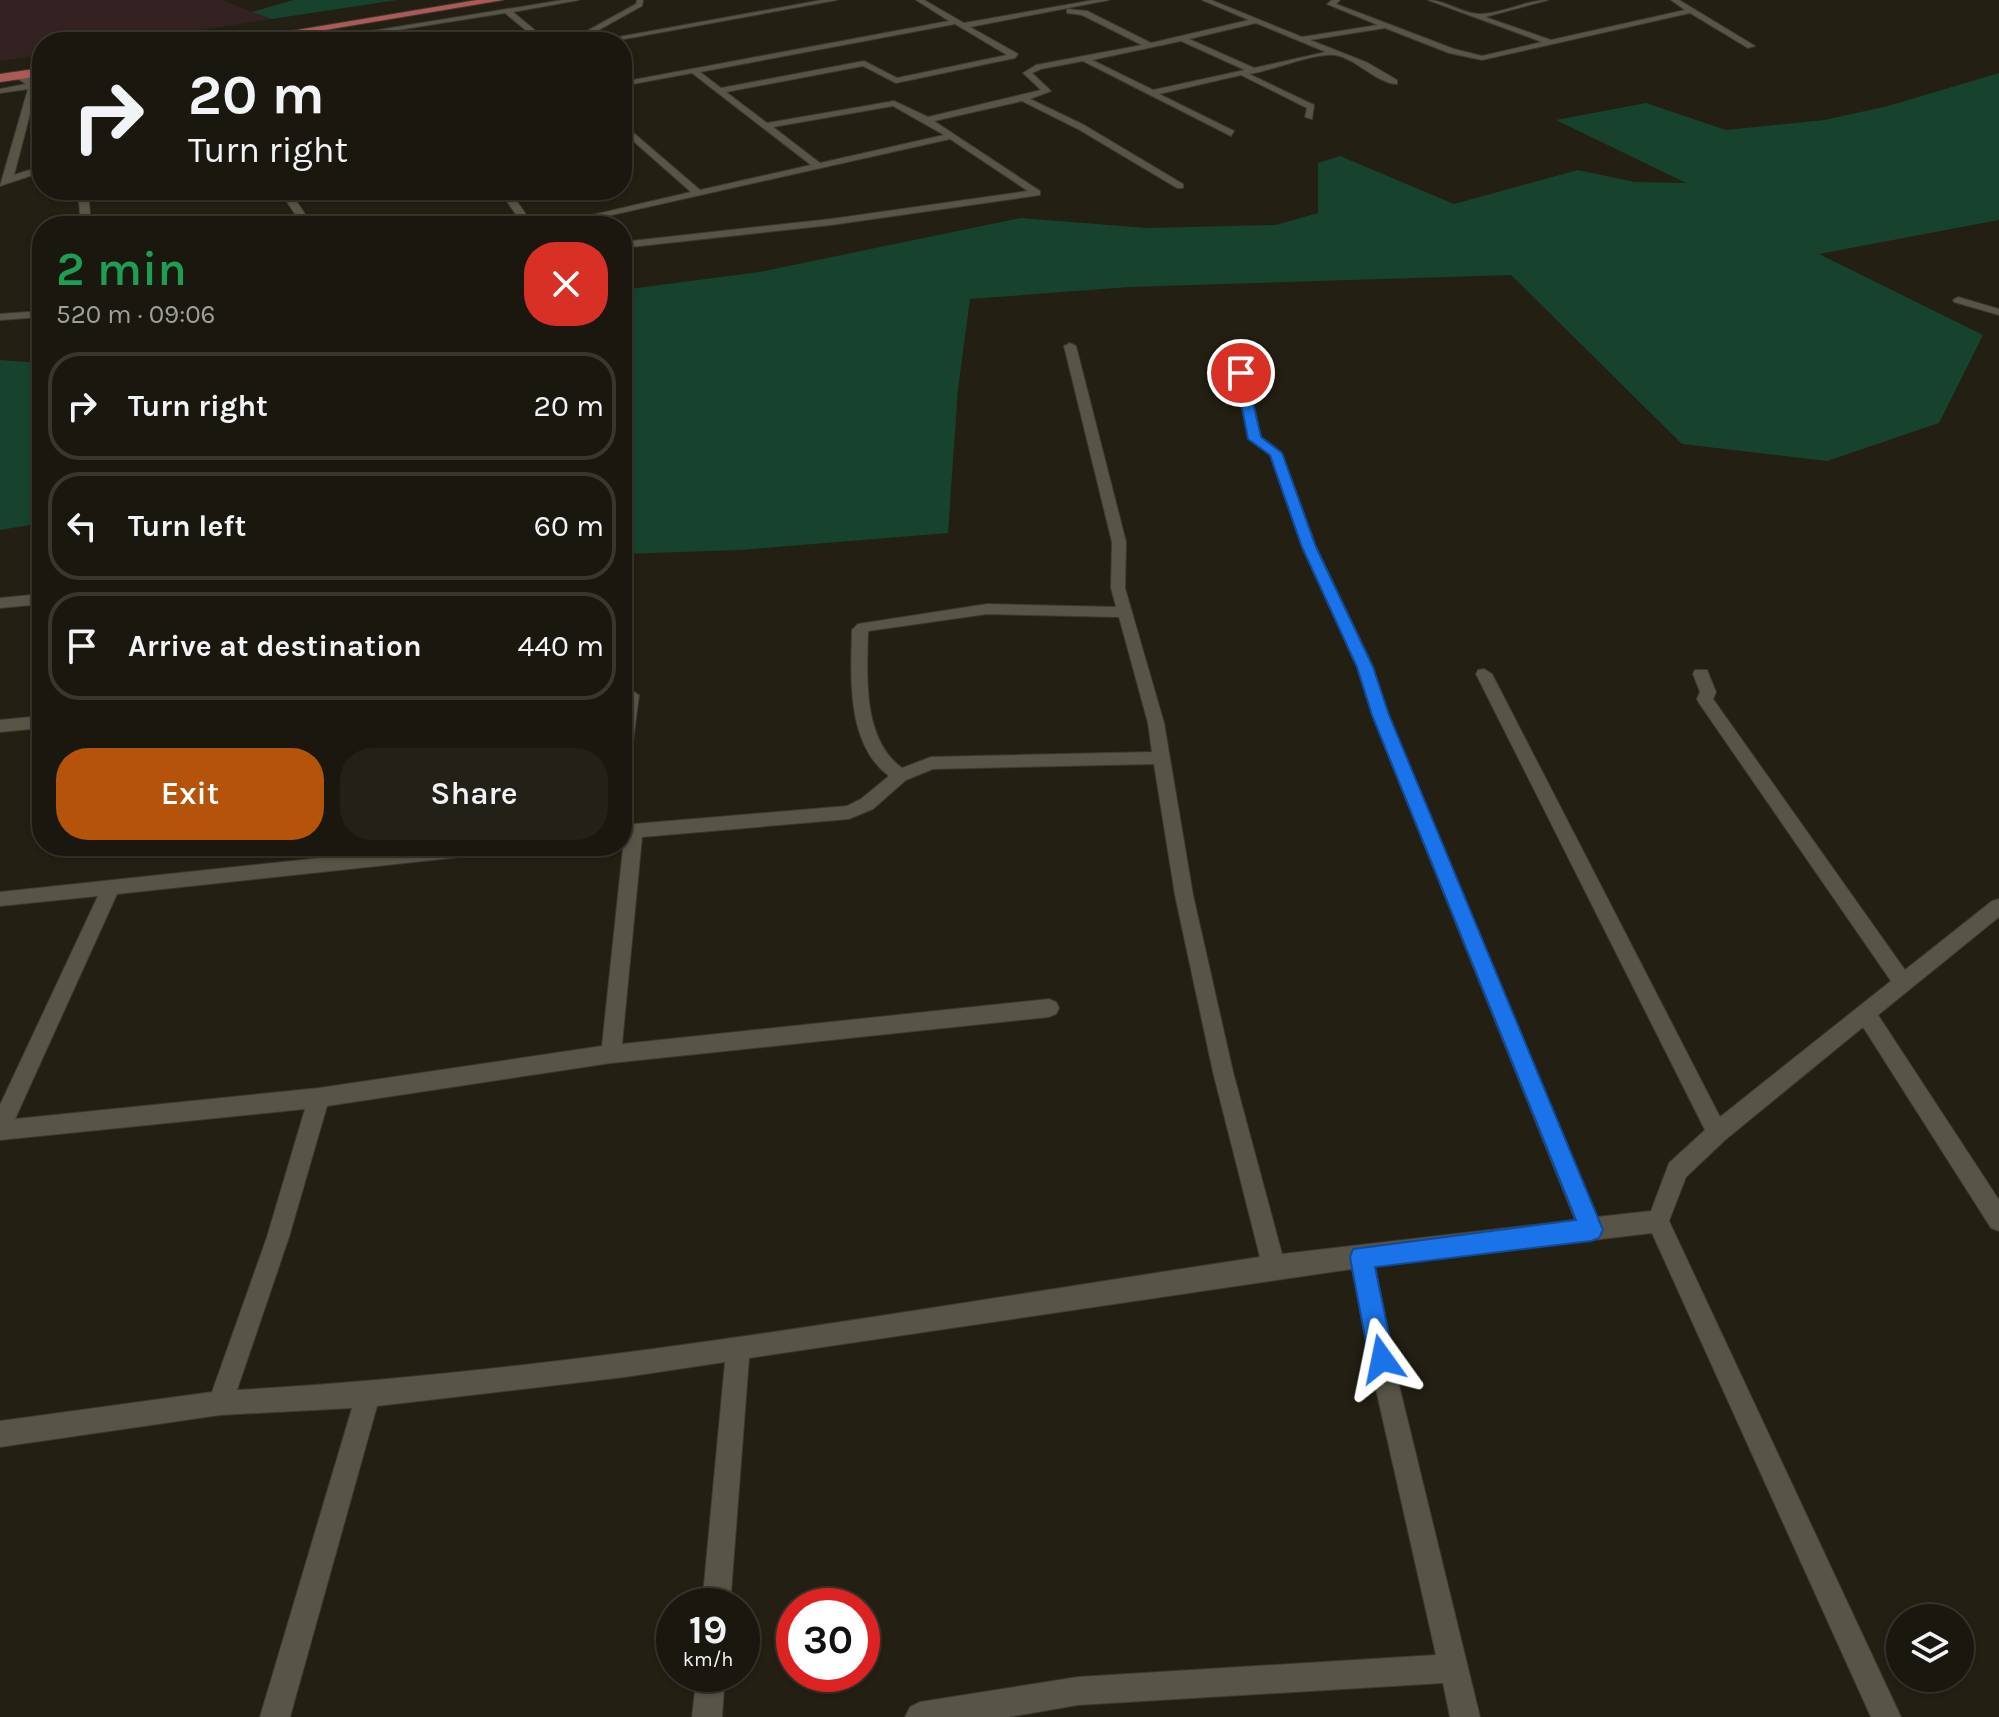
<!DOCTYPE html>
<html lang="en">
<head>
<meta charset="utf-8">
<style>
	body { margin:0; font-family:Karla,sans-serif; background:#232017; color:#f1f3f6; height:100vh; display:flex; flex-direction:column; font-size:30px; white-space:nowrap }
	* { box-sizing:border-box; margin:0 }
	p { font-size:26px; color:#9f9f9e }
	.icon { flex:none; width:44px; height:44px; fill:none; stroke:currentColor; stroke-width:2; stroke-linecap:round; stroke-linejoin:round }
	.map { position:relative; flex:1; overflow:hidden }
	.side { position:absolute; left:32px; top:216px; width:600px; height:640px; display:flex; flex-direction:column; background:#1a170e; border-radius:32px; box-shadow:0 2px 6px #0004,0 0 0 2px #38362e }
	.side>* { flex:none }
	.banner { position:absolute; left:32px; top:32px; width:600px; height:168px; border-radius:32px; box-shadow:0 2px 6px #0004,0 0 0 2px #38362e; background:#1a170e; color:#f1f3f6; overflow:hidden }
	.tools { position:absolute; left:1886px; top:1604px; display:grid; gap:16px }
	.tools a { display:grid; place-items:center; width:88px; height:88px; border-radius:50%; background:#1a170e; box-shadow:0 2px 6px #0004,0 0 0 2px #38362e; font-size:40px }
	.speed { position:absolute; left:656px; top:1588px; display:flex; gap:16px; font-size:40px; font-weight:700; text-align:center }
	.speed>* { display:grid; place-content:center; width:104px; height:104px; border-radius:50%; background:#1a170e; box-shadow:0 2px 6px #0004,0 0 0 2px #38362e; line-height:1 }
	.speed small { font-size:20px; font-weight:400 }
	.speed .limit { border:12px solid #d22; background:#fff; color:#111 }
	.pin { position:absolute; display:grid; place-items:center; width:68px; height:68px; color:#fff; margin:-34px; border:4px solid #fff; border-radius:50%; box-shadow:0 2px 8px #0007 }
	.me { position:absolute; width:88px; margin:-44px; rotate:348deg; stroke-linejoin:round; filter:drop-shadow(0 0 6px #0008) }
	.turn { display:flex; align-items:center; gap:28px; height:168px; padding:0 24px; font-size:36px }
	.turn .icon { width:104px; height:104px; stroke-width:2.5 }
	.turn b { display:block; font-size:56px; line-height:68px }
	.round { display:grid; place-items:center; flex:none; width:84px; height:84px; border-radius:32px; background:#232017 }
	.overview { display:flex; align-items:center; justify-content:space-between; height:136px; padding:0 24px }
	h1 { font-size:48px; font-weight:600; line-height:60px; color:#1e9e55 }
	.primary-button { display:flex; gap:16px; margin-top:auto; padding:16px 24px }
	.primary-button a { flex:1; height:92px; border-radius:32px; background:#b45309; color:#fff; font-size:32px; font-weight:600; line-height:92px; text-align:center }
	.primary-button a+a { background:#232017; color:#f1f3f6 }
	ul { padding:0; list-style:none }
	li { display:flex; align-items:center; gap:24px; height:108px; margin:0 16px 12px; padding:0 8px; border:4px solid #38362e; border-radius:32px }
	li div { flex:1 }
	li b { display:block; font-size:30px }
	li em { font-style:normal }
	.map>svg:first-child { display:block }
	.industrial { fill:#342121 }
	.green { fill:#17422d }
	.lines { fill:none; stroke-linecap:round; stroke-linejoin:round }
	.street-casing { stroke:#3b3931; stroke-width:2 }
	.primary-casing { stroke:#3b3931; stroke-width:2 }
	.street { fill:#585547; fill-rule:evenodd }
	.primary { fill:#ad5a57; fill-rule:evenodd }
	.route { fill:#1a73e8; stroke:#114b97; stroke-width:2 }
</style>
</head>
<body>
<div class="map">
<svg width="1999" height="1717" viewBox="0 0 1999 1717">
	<rect width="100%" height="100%" fill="#231f13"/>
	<path class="industrial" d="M0,0H222L272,19L125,42H42V55L0,61Z"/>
	<path class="green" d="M293,0H397L272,19L252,12Z
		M1999,73V220L1819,254L1983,335L1939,423L1827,461L1682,444L1511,275L1129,287L970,299L958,389L948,533L740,550L622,554V290L759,272L1021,218L1147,228L1276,225L1318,213V163L1340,156L1454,204L1578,170L1635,182L1686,183L1556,120L1646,103L1726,130L1824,120L1888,106Z
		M0,360L42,363V523L0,530Z"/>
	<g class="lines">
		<defs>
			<path id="street" d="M563,0H579L513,12L549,42H540L505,13L322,42H304Z
				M637,0H643L642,6L577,42H567L636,4Z
				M822,0H837L608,42H591Z
				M916,0H924L964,23L1094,0H1109L970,27L1018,54L1015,58L896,83L863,66L726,92L767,123L894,101L928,117L1041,90L1023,73L1036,65L1142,45L1082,15L1067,13V9L1087,11L1151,43L1249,20L1202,0H1211L1302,37L1378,25L1327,4L1332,0H1340L1336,4L1454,49L1482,56L1542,42L1428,0C1445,0 1461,13 1478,14C1500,15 1525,0 1548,0L1485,17L1551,40L1685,10L1671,0H1679L1755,46L1748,48L1690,13L1482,60L1449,53L1385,28L1310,40L1368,63L1397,80V84C1376,83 1357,59 1335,55C1316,52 1271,71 1249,74L1314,105L1312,119L1305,117L1307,108L1241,75L1159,94L1234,131L1231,136L1083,61L1041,69L1032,73L1051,91L1030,99L1084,125L1183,184V188H1177L1078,129L1022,101L934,121L1040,191V195L831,225L622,248V242L831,219L1028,191L950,139L563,226H545L691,192L622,131V123L700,190L811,165L692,73L622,86V82L949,21ZM1256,23L1326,52L1254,68L1189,39ZM955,24L1007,55L897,78L864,61L721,88L700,72ZM1181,41L1245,70L1153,90L1092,60ZM893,106L944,135L820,163L773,127Z
				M15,73H21L41,85L37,87L14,175L42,166V172L0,186L28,89L0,93V89L26,84L15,77Z
				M78,190H88L91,226H81Z
				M279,190H289L313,226H303Z
				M499,190H509L534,226H524Z
				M1958,297L1999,309V315L1954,302L1953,300Z
				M42,311V317L0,320V314Z
				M1070,343L1076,346L1126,542L1125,588L1164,723L1193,895L1233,1072L1282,1254L1575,1220L1372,715L1357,667L1302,547L1270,455L1249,439L1241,403L1231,389L1237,371L1247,373L1243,389L1253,403L1261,437L1282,453L1316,547L1373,667L1388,715L1597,1217L1651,1211L1669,1163L1705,1130L1476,674L1478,670L1484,669L1492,674L1720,1117L1891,981L1699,703L1697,699L1700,692L1693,674L1695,670H1707L1716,692L1713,699L1905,970L1992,901L1999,899V917L1878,1015L1999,1200V1231L1991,1228L1863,1027L1725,1140L1686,1177L1669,1221L1901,1717H1871L1652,1233L1375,1266L1399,1385L1480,1717H1450L1443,1683L1078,1705L1008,1717H905L910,1707L920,1702L1078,1677L1436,1655L1375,1385L1352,1269L749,1358L730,1606H702L725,1362L625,1377L377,1406L290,1717H260L352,1408L220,1415L0,1447V1421L212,1392L267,1237L305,1109L0,1140V1105L98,896L0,906V892L433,846H507L504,851L498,853L117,894L15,1119L319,1088L602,1046L624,839H622V825L847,806L861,799L889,776C846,744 851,677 852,630L858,624L987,604L1116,607L1111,588L1112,542L1064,346ZM987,614L1119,617L1148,723L1152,752L931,757L902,768C862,739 867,676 868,631ZM1154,764L1175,895L1213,1072L1260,1257C920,1308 580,1371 237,1390L289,1237L327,1106L611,1063L1049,1017L1056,1014L1059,1008L1056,1002L1049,999L622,1044L642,837L849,819L873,809L906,780L933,769Z
				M42,594V604L0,608V598Z
				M631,690L639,695L630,765L622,771V703L625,691Z
				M42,716V728L0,732V720Z
				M697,1674H725L722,1717H692Z"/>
			<path id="primary" d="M477,0H503L254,42H226Z
				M42,68V76L0,82V74Z"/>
		</defs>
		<use href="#street" class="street-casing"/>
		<use href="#primary" class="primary-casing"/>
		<use href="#street" class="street"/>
		<use href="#primary" class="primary"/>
	</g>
	<path class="route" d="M1236,370L1247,373L1243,389L1253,403L1261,437L1282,453L1316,547L1373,667L1389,715L1603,1230L1599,1238L1591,1241L1375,1267L1394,1359L1391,1368L1382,1372L1373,1368L1369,1359L1350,1257L1353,1249L1576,1220L1372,715L1357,667L1302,547L1270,455L1248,439L1241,403L1231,389Z"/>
</svg>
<div class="tools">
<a><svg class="icon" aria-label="layers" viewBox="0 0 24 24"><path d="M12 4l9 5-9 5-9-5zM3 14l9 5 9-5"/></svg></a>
</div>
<div class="speed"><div>19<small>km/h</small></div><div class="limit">30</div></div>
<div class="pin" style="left:1241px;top:373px;background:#d93025"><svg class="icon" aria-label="arrive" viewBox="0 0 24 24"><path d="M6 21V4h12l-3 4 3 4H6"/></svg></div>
<svg class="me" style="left:1382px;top:1359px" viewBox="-20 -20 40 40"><path d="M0-17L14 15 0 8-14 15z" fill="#1a73e8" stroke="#fff" stroke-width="4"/></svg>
<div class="banner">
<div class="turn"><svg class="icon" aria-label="right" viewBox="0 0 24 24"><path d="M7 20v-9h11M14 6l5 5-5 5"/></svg><div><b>20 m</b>Turn right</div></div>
</div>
<section class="side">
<div class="overview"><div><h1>2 min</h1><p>520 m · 09:06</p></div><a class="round" style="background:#d93025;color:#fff"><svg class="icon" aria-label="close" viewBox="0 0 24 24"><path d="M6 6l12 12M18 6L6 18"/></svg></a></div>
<ul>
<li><svg class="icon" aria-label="right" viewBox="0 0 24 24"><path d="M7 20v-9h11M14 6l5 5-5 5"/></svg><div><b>Turn right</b></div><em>20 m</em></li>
<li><svg class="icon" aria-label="left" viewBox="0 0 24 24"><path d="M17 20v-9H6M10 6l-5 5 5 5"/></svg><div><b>Turn left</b></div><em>60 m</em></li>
<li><svg class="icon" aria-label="arrive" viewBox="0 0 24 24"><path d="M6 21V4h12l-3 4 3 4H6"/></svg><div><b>Arrive at destination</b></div><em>440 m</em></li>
</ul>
<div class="primary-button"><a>Exit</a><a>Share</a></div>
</section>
</div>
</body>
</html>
